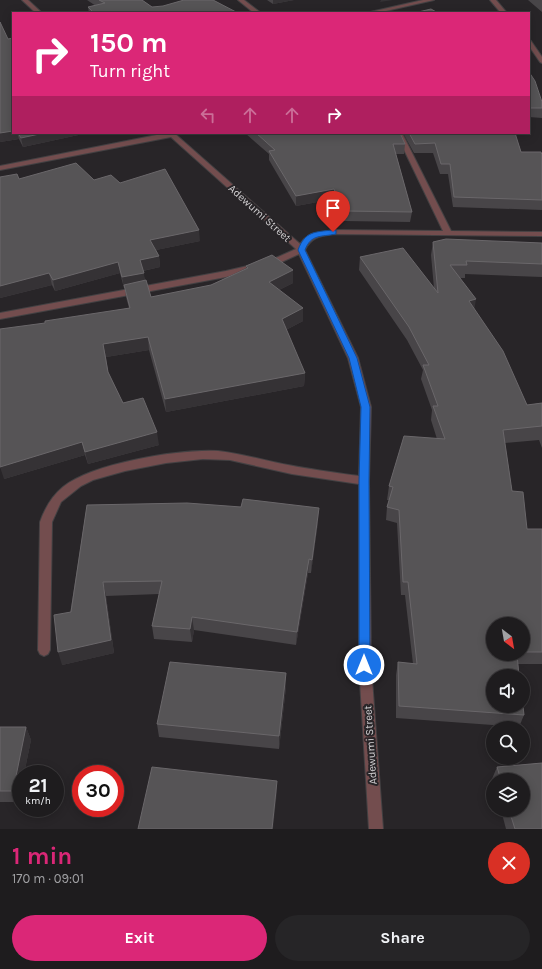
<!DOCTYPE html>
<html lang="en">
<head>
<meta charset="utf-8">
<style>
	body { margin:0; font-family:Karla,sans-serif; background:#262527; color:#f1f3f6; height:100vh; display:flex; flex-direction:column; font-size:15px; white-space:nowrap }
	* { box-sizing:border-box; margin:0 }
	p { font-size:13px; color:#a1a1a4 }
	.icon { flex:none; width:22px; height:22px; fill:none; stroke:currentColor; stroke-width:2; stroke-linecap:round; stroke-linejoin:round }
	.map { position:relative; height:829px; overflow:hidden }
	.panel { display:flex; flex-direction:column; background:#1e1c1e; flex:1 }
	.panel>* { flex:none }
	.top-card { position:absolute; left:12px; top:12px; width:518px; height:122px; border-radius:0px; box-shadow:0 2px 10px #0003,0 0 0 1px #3c3a3c; background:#db2777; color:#fff; overflow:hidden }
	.needle { width:26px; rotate:149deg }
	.buttons { position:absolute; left:486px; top:617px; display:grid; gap:8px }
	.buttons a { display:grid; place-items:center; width:44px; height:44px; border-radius:50%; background:#1e1c1e; box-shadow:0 2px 10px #0003,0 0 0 1px #3c3a3c; font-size:20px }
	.speed { position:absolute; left:12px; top:765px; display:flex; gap:8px; font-size:20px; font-weight:700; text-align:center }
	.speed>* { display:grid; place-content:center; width:52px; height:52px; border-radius:50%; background:#1e1c1e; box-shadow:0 2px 10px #0003,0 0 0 1px #3c3a3c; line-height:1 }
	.speed small { font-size:10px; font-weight:400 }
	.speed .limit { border:6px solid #d22; background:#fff; color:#111 }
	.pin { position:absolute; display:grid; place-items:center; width:34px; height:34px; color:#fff; margin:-41px -17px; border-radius:50% 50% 50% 0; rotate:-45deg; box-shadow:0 0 4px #0007 }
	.pin .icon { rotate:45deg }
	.me { position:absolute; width:44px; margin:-22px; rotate:0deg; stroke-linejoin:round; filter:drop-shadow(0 0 3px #0008) }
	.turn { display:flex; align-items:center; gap:14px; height:84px; padding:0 12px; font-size:18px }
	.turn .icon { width:52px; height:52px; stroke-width:2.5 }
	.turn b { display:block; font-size:28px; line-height:34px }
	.lanes { display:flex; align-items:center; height:38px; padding:0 12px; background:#0003; justify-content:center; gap:20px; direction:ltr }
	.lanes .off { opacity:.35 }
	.round { display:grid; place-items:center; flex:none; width:42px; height:42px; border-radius:21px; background:#262527 }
	.headline { display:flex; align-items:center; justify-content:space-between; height:68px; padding:0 12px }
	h1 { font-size:24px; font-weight:700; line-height:30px; color:#db2777 }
	.cta { display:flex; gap:8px; margin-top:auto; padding:8px 12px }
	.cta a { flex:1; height:46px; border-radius:24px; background:#db2777; color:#fff; font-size:16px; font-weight:700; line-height:46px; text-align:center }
	.cta a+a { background:#262527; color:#f1f3f6 }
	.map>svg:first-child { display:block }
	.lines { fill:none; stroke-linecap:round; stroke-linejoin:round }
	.minor-casing { stroke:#434143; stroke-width:2 }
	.minor { fill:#734d4e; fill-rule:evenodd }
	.wall { fill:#484548; fill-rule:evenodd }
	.shaded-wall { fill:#353235 }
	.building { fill:#565456; stroke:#6a676a }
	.route { fill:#1a73e8; stroke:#114b97 }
	.labels { text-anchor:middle; stroke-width:4; stroke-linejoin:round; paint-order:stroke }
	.street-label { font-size:11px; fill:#d3d1d3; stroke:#282528 }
</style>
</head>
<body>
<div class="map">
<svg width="542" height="829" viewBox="0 0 542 829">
	<rect width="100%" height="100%" fill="#282528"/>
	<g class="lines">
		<defs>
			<path id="minor" d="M22,0H28L42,13H36Z
				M238,0H244L261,13H254Z
				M423,0H434L377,13H366Z
				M490,0H496L507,13H501Z
				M529,40L531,41L542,57V63L540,62L529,46Z
				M167,133H174L300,244L304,239L311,234L333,230L443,231L396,133H402L451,231L542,232V236L333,234C320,236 311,237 305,250L358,358L371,407L369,481L371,665L383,829H369L359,665V484L292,474L230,460L203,459L166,463L125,471L93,480L81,486L61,502L52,522L50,650L48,654L44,656L40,654L38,650L40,522C45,508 52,496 63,487C93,463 180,449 218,451C238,453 258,459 278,463C305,469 332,472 359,476L361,407L348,358L299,254L275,265L226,277L0,319V313L226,271L269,261L296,249L171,137L0,170V166Z"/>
		</defs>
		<use href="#minor" class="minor-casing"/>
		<use href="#minor" class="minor"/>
	</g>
	<path class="wall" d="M87,0H142L152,7L238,13H89L88,7L96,6Z
		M267,0H294L273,4Z
		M528,0H542V12Z
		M0,22L13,133H83V134L23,147L19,139L0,142Z
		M529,72L542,102V118L529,117Z
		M245,133H400L405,144L404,154H396L412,212L410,222L344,221L343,207H336L334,199L296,206L269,160V154Z
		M403,133H515L521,152L542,155V210L453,207L448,174H440L433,153H414Z
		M0,177L19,179L94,180L120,183L200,241L156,250L159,256L160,267L143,271L145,281L151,297L211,285L246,268V266L293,283L279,290L303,308V321L286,330L305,373L304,386L166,412L149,350L106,357L108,372L123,403L159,445L88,464L85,455L4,479L45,323L129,308L126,297L125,288H124L120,273L55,291L52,285L0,298Z
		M433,242L542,243V277L465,274V278H460L474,309L527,405L542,403V448L539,440L505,443L512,491L527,529H542V664H518L524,715L519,727L396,718V675L398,662L413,664L405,595H401L397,523L386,520L387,507L390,500H387L389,486L437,439L431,420L432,410L421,379L423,370L407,340L359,270L360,257L434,288L431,255ZM523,624V654H493Z
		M87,505L318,522L311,573H308L296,645L194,630L192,642L154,639L152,626L159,594L106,596L114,653L62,665Z
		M286,673V687L279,749L159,737L157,724Z
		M0,727H26L31,740L24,774H21V790L19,802H0Z
		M542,763V829H506L501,810H523V780H493V782L492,779L497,767Z"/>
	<path class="shaded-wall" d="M273,0H294L273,4Z
		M381,0H393L380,2Z
		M13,131V133H17L19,139L0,142V133Z
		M44,133H83V134L23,147L21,138Z
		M334,189V199L296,206V196Z
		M199,230L200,241L151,251L150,240Z
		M159,256L160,267L142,271L140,260Z
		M118,262L120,273L55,291L53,280Z
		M293,270V283L269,295V282Z
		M49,273L52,285L0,298V286Z
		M144,273L145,284L124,285L125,288H124L122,277Z
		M476,299L474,312L469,301Z
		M303,308V321L282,332V319Z
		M148,337L149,350L106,357L103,344Z
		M305,373L304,386L166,412L165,399Z
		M157,432L159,445L88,464L85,452Z
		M82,442L85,455L4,479L0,467Z
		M319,508L318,522L311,573L312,560Z
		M309,559L308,573L296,645L297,632Z
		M103,582L106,596L114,653L62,665L58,652Z
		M192,617L194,630L192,642L190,629Z
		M286,673V687L279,749V736Z
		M26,727L31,740L24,774H21V790L19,802L13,791Z
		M277,781V792L273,829H272Z"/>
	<path class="building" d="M99,0H142L152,7L163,6L184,0H213L238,13H94L88,7L105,3Z
		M431,9L438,13H414Z
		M0,22L8,39L13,38V131L0,133Z
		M529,72L535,81L542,102V108H529Z
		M18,133H44L21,138Z
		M256,133H400L405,144H393L412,212L345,211L343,197H337L334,189L296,196L269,151L275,150Z
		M409,133H515L521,152H541L542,155V200L454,197L450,164H441L435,143L415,144Z
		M76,163L94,180L111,175L120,183L165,169L199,230L150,240L159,256L140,260L144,273L122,277L118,262L53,280L49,273L0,286V177L17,174L19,179Z
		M446,239L542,243V264L466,261L467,265H450L476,299L469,301L503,351L527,405L542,403V426L503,430L512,491L523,492L527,529H542V652H523V624H493V654H517L519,676H493V706H523L524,715L399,706L398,662L417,664L408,582H403L399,510L387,507L393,487L389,486L404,436L445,439L433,406H438L423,365H429L409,327L360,257L403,248L438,293L433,242Z
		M272,255L293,270L269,282L303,308L282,319L305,373L165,399L148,337L103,344L108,372L123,403L143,398L157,432L85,452L82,442L0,467V329L45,323V321L130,308L124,285L146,280L151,297L211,285L248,268L246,266Z
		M243,499L319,508L312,560L309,559L297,632L192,617L190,629L152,626L162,581L103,582L111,640L58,652L54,615L71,612L87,505L187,503L241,507Z
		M170,662L286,673L279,736L157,724Z
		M0,727H26L13,791H0Z
		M542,763V829H515L509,810H523V780H501L497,767Z
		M152,767L277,781L272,829H138Z"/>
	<path class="route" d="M333,230H336V234C321,237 311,234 305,250L357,358L370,407L369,481L370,665L369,669L364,670L360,669L359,665V481L361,407L349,358L298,250C305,231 315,232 333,230Z"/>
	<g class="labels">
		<g class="street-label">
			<text transform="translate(260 213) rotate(42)" y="4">Adewumi Street</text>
			<text transform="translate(370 745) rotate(-94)" y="4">Adewumi Street</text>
		</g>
	</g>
</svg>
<div class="buttons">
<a><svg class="needle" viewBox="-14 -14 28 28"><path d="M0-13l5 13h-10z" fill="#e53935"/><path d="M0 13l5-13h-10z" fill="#a1a1a4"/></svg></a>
<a><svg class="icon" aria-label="sound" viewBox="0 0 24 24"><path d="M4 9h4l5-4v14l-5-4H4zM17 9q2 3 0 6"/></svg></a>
<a><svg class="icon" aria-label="search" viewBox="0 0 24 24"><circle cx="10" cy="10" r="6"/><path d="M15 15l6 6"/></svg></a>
<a><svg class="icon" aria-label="layers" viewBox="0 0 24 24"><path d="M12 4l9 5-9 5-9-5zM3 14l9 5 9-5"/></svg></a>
</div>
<div class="speed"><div>21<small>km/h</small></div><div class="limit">30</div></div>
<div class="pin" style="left:333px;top:232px;background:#d93025"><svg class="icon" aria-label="arrive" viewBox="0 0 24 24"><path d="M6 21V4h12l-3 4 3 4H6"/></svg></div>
<svg class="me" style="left:364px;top:665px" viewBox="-20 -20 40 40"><circle r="17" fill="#1a73e8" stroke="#fff" stroke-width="3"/><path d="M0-11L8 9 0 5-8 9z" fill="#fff"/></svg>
<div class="top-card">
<div class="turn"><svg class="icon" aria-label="right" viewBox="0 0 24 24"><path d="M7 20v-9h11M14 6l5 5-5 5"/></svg><div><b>150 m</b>Turn right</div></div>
<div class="lanes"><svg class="icon off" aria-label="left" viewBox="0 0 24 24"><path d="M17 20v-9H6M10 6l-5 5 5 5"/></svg><svg class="icon off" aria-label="ahead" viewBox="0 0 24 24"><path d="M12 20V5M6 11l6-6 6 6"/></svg><svg class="icon off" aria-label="ahead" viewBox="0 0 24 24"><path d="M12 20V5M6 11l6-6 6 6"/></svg><svg class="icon" aria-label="right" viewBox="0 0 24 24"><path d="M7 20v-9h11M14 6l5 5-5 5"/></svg></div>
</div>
</div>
<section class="panel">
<div class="headline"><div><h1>1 min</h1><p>170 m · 09:01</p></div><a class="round" style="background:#d93025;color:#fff"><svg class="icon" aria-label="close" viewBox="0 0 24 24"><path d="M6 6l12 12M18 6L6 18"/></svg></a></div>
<div class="cta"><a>Exit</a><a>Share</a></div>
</section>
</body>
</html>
